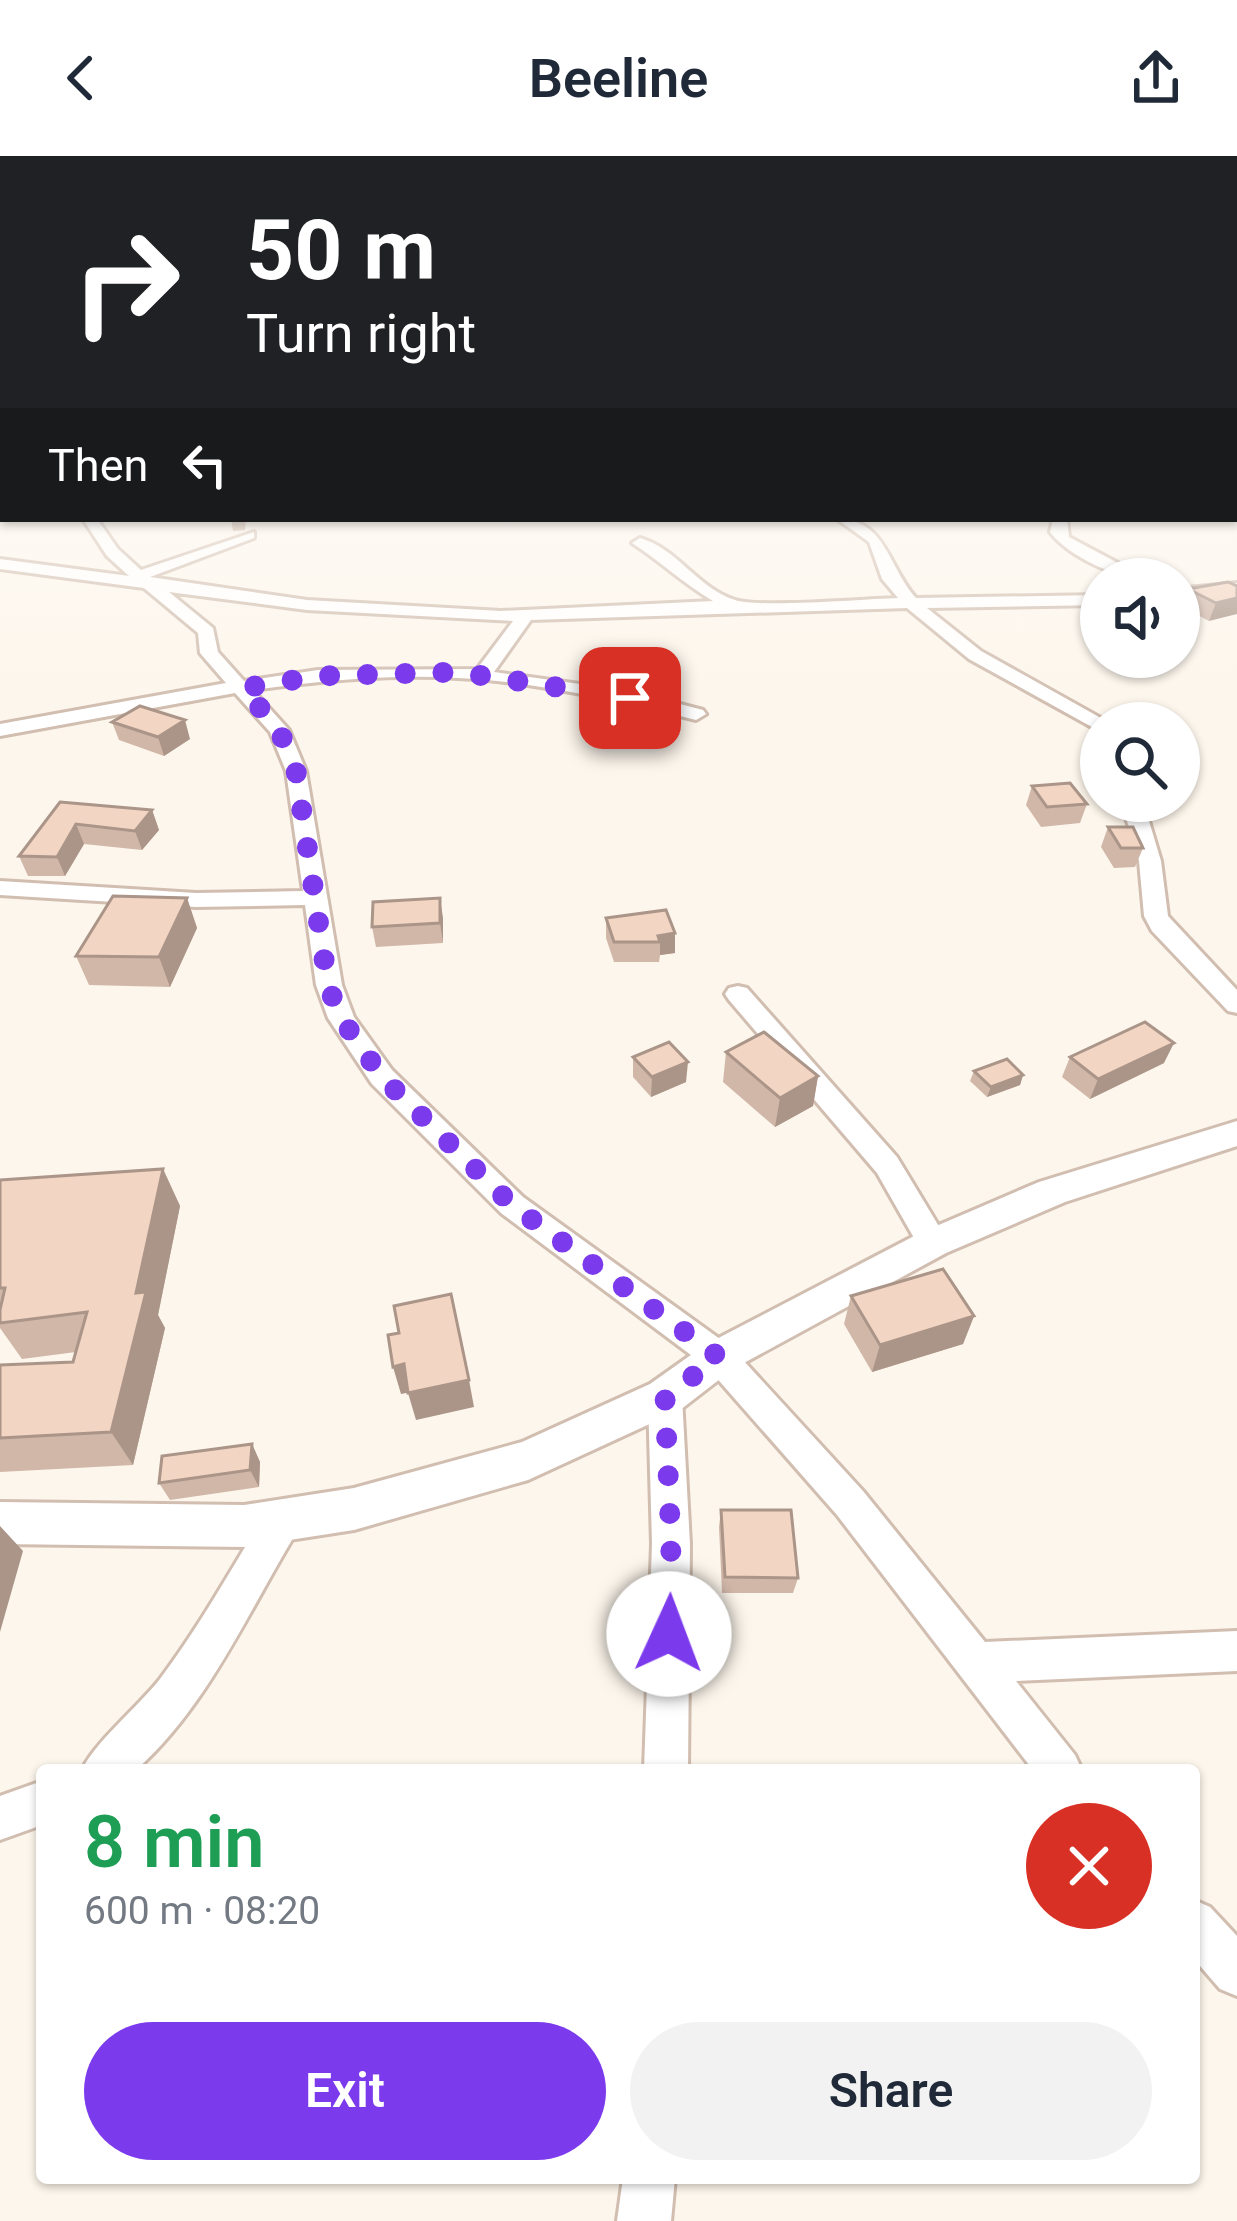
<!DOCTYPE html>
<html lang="en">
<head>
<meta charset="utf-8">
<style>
	body { margin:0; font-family:Roboto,sans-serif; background:#f2f2f3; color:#1f2937; height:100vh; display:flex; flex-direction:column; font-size:45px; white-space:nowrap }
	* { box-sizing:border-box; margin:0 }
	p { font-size:39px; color:#747a83 }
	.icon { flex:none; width:66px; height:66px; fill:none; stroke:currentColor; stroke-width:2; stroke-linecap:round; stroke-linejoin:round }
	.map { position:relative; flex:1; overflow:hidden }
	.drawer { position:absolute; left:36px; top:1608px; width:1164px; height:420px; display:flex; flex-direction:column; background:#fff; border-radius:12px; box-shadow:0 3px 9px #0004 }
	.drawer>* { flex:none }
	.banner { position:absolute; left:0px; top:0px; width:1239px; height:366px; box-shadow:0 3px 9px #0004; background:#202124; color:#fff; overflow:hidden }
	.fabs { position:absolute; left:1080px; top:402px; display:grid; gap:24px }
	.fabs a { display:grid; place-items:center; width:120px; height:120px; border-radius:50%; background:#fff; box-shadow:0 3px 9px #0004; font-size:60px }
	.pin { position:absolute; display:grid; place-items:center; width:102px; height:102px; color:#fff; margin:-51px; border-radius:24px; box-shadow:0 6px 18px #0006 }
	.me { position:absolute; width:132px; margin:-66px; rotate:2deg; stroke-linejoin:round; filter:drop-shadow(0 0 9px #0008) }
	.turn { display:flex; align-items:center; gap:42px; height:252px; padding:0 48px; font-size:54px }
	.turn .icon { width:156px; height:156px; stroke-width:2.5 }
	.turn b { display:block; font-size:84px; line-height:102px }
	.then { display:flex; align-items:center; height:114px; padding:0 48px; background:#0003; gap:24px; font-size:45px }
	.round { display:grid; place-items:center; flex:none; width:126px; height:126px; border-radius:63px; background:#f2f2f3 }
	.head { display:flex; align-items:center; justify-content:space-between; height:204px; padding:0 48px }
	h1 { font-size:72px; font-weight:600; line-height:90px; color:#1e9e55 }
	.action { display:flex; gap:24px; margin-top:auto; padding:24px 48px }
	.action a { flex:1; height:138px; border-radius:72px; background:#7c3aed; color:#fff; font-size:48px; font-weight:600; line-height:138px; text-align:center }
	.action a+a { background:#f2f2f3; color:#1f2937 }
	header { display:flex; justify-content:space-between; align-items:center; height:156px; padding:0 48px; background:#fff; font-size:54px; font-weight:600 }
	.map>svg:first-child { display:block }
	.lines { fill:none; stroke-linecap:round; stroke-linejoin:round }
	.minor-casing { stroke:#d1beb0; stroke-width:6 }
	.tertiary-casing { stroke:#d1beb0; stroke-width:6 }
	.minor { fill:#fff; fill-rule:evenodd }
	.tertiary { fill:#fff; fill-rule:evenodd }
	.wall { fill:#d1b7a8 }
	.shaded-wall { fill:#aa9588 }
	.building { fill:#f3d5c3; stroke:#aa9588; stroke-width:3 }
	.route { stroke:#7c3aed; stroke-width:21; stroke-dasharray:0 37.8 }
</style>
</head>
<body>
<header><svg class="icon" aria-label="back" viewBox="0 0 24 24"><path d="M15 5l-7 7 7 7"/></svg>Beeline<svg class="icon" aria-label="share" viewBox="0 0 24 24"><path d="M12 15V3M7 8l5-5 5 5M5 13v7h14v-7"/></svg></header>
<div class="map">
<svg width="1237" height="2065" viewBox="0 0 1237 2065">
	<rect width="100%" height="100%" fill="#fdf6ec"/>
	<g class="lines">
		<defs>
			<path id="minor" d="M83,363H97L118,393L141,414L254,376V382L150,421L307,444L501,455L713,445C684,428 660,405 632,387L640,382C678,393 697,432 735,444C760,452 865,443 898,442L882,423L869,386L837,363C886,363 888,411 916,442L1101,439V449L927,452L981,495L1108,566L1101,567V576L969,503L907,452L531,464L494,516L630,535L703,554L706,558L696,564C619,545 537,526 458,522C390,518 320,525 253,534L289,574L306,615L342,829L354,861L392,914L523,1041L731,1191L863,1335L985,1486L1237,1475V1515L1016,1525L1075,1599L1082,1614H1033L837,1359L707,1211L501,1057L372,928L328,862L316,829L305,749L196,751L0,739V725L196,737L303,735L286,615L270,576L235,537L0,580V568L226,527L200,497L198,477L144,432L0,413V403L129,420L107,400ZM169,436L307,454L513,465L477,513L318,514L244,525L218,496L213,472Z
				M1053,363H1067L1069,381L1148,423C1118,423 1069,401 1050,376Z
				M1237,427V437L1179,443V433Z
				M1121,645H1143L1161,705L1168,760L1237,834V857L1228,855L1152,775L1144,760L1139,705Z
				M738,830L747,832L897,1001L949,1087L944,1096H922L877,1017L729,844L725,838L729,832Z
				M665,1226L677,1230L682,1241L690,1388L688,1614H644L652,1388L648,1241L653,1230Z
				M283,1346L296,1351L302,1364L296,1377C248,1456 207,1551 136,1614H82C94,1587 139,1550 160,1523C201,1469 233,1409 270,1351Z
				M42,1625V1669L0,1684V1640Z
				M1194,1744L1210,1751L1237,1780V1840L1220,1833L1194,1803Z
				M623,2022H675L671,2065H617Z"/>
			<path id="tertiary" d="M1237,965V990L1065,1046L946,1097L733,1213L680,1254L528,1324L354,1374L244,1391L0,1388V1346L244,1349L354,1332L522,1286L650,1228L705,1189L920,1077L1039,1026Z"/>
		</defs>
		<use href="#minor" class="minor-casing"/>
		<use href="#tertiary" class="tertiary-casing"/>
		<use href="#minor" class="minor"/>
		<use href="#tertiary" class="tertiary"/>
	</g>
	<path class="wall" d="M231,363H246L245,374L233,375Z
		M1237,430L1209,465L1182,451L1188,433Z
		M112,566L190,583L164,600L119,584Z
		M1032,630L1087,648L1080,667L1041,671L1026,649Z
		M60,646L152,654L159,674L142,694L84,688L65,720H28L19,700Z
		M1108,671L1143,692L1135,711L1114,712L1101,691Z
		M187,742L197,772L170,831L89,829L76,800Z
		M440,742L443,787L376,791L372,771Z
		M666,754L675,797L660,799L659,806H614L606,782V762Z
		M726,896L818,920L813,950L775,971L723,926Z
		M633,901L686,926L651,941L633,921Z
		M1070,901L1164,907L1090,943L1062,921Z
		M974,915L1023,919L1020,929L987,941L970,925Z
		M163,1013L180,1050L158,1159L165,1172L133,1309L0,1316V1209L73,1206L76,1196L22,1203L0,1172V1024Z
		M851,1140L974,1160L963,1188L872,1216L844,1168Z
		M252,1288L260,1306L259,1331L170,1344L159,1327Z
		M721,1354L798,1422L793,1437H722L719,1371Z"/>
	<path class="shaded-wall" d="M1237,442V458L1209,465L1216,447Z
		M185,564L190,583L164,600L158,581Z
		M152,654L159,674L142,694L135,675Z
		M76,668L84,688L65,720L57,701Z
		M187,742L197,772L170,831L159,801Z
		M440,742L443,762V787L440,767Z
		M675,777V797L660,799V786L658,780Z
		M1174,887L1164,907L1090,943L1098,923Z
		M688,906L686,926L651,941L652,921Z
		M1023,919L1020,929L987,941L991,931Z
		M818,920L813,950L775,971L780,942Z
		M163,1013L180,1050L158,1159L165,1172L133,1309L111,1276L136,1137Z
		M974,1160L963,1188L872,1216L880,1189Z
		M404,1208L411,1236L401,1238L393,1211Z
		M469,1224L474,1251L416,1264L408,1237Z
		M252,1288L260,1306L259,1331L250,1314Z
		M0,1370L23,1395L0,1476Z"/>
	<path class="building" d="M1228,426L1237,430V442L1216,447L1188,433Z
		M140,550L185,564L158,581L112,566Z
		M1070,627L1087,648L1047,651L1032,630Z
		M60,646L152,654L135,675L76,668L57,701L19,700Z
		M1108,671H1133L1143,692H1121Z
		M113,740L187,742L159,801L76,800Z
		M440,742V767L372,771L373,746Z
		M666,754L675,777L658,780L660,786H614L606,762Z
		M1145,866L1174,887L1098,923L1070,901Z
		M764,876L818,920L780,942L726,896Z
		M669,886L688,906L652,921L633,901Z
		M1007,903L1023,919L991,931L974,915Z
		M163,1013L136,1137L146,1136L111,1276L0,1282V1209L73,1206L87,1156L0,1167V1154L5,1132H0V1024Z
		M943,1113L974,1160L880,1189L851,1140Z
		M451,1138L469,1224L408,1237L404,1208L393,1211L388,1179L399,1177L394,1150Z
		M252,1288L250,1314L159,1327L162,1300Z
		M721,1354H791L798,1422L725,1421Z"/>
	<linearGradient id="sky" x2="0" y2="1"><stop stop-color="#97c7e8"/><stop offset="0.48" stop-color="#fefbf6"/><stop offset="1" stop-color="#fefbf6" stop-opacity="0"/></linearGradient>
	<rect width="1237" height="553" fill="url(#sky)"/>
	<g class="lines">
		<path class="route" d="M630,542L458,516L318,520L243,532L279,574L296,615L328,830L341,862L382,921L512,1049L719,1201L665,1241L671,1388L669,1478"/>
	</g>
</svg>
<div class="fabs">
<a><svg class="icon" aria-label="sound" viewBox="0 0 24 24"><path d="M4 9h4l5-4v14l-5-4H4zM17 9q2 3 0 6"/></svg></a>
<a><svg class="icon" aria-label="search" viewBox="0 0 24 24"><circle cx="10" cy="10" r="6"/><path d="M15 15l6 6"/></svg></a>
</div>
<div class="pin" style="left:630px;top:542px;background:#d93025"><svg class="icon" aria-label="arrive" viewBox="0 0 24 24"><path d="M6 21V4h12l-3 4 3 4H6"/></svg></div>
<svg class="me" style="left:669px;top:1478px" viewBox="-20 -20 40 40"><circle r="19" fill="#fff"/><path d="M0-13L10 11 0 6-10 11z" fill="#7c3aed"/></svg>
<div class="banner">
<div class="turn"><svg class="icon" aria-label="right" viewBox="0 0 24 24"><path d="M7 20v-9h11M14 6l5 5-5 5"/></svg><div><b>50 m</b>Turn right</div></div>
<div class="then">Then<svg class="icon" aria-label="left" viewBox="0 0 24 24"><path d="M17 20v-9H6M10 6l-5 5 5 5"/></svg></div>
</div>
<section class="drawer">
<div class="head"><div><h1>8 min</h1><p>600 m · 08:20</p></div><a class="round" style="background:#d93025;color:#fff"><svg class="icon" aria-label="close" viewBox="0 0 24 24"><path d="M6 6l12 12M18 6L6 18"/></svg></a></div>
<div class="action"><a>Exit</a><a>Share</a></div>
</section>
</div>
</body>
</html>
